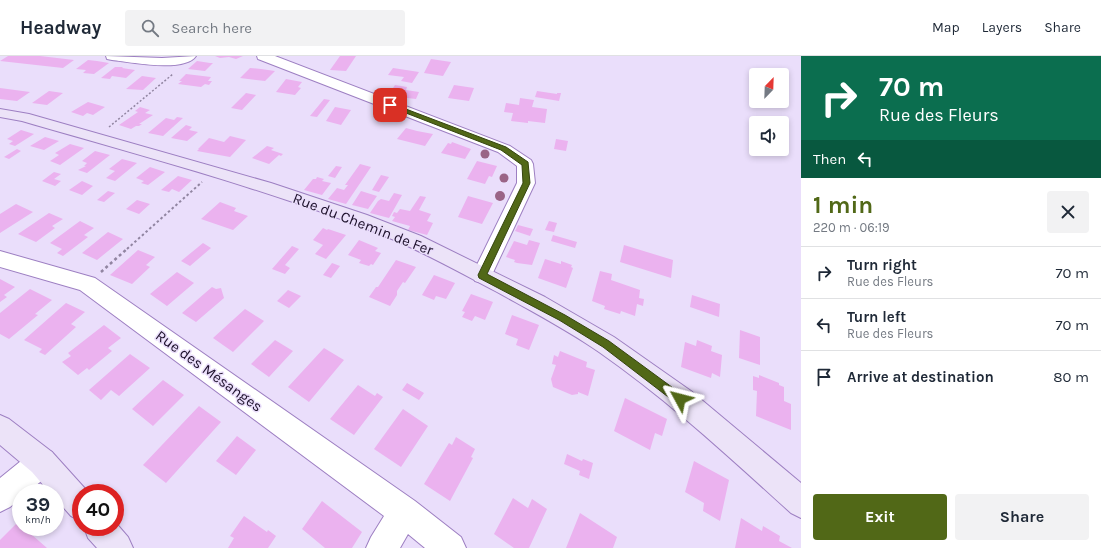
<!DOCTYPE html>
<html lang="en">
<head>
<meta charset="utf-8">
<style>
	body { margin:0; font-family:Karla,sans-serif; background:#f2f2f3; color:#1f2937; height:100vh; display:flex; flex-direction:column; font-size:15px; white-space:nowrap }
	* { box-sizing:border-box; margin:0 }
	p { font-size:13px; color:#747a83 }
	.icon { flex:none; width:22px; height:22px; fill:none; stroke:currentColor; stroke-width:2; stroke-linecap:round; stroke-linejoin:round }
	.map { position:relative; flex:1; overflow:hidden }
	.side { display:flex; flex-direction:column; background:#fff; width:300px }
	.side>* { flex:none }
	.top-card { background:#0b6e4f; color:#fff; overflow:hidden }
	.needle { width:26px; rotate:23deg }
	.buttons { position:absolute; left:749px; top:12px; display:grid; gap:8px }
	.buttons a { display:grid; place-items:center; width:40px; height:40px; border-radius:4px; background:#fff; box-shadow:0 2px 6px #0003; font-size:20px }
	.speed { position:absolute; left:12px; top:428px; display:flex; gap:8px; font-size:20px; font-weight:700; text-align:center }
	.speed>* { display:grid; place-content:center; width:52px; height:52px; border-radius:50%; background:#fff; box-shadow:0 2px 6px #0003; line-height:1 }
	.speed small { font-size:10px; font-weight:400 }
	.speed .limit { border:6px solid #d22; background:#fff; color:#111 }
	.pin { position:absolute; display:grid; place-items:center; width:34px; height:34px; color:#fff; margin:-17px; border-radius:8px; box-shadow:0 2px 6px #0006 }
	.me { position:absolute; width:44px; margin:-22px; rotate:308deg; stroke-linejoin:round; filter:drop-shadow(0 0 3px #0008) }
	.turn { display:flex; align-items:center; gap:14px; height:84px; padding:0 12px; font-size:18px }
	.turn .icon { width:52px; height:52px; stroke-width:2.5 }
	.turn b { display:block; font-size:28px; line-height:34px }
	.then { display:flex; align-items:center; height:38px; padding:0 12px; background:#0003; gap:8px; font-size:15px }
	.round { display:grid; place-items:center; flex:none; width:42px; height:42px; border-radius:4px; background:#f2f2f3 }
	.head { display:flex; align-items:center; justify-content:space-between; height:68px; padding:0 12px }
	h1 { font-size:24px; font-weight:700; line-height:30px; color:#516817 }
	.action { display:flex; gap:8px; margin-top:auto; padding:8px 12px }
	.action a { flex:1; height:46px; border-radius:4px; background:#516817; color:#fff; font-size:16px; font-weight:700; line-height:46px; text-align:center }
	.action a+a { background:#f2f2f3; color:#1f2937 }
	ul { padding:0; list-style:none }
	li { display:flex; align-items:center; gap:12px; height:52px; padding:0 12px; border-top:1px solid #e0e1e3 }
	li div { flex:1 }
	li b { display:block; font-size:15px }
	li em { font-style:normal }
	header { display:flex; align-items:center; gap:24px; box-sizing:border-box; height:56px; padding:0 20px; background:#fff; border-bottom:1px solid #e0e1e3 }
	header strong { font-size:19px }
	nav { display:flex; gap:22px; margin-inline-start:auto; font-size:14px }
	.search { width:280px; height:36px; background:#f2f2f3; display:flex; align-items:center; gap:10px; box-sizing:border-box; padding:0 14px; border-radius:4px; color:#747a83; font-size:15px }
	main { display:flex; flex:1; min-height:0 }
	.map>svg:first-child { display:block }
	.building { fill:#ebb2ef }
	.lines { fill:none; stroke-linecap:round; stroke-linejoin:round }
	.street-casing { stroke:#9d7fc2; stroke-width:2 }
	.secondary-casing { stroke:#9d7fc2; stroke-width:2 }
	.path-far2 { stroke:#9185a1; stroke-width:1.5; stroke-dasharray:2 2; stroke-linecap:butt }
	.path-far1 { stroke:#9185a1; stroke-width:2; stroke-dasharray:2.5 2.5; stroke-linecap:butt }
	.path { stroke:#9185a1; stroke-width:2.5; stroke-dasharray:3 3; stroke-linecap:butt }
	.street { fill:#fff; fill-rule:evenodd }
	.secondary { fill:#ece3f8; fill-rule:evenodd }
	.tree { fill:#9a6486 }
	.route { fill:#516817; stroke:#35440f }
	.labels { text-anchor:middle; stroke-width:3; stroke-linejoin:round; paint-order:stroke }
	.street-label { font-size:15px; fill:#1c102a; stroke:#eadefb }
</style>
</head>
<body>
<header>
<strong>Headway</strong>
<div class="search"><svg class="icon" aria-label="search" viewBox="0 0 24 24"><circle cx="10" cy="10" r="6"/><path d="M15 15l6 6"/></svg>Search here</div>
<nav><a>Map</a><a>Layers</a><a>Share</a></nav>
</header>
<main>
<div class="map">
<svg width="801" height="492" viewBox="0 0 801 492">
	<rect width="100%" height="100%" fill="#eadefb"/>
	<path class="building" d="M8,0H40L74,4L63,12L0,5Z
		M215,0H243L236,3L229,1L220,2Z
		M340,0H356L346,15L330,14Z
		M431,3L451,6L443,20L424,17Z
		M88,4L97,5L109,7L94,18L83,17L86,14L76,13Z
		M197,5L210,7H213L205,15L188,13Z
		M115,11H123L122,12L135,14L126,22L112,20L110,23L101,22Z
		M250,12L261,13L275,15L265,25L240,22Z
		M393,12L419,16L412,27L401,25L404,21L388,19Z
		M186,18L211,21L208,25H212L209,29L205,28L201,31L178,28L182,25H179Z
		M142,20L156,22L143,34L126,33Z
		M286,23L302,26L298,31L301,32L295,39L276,36Z
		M395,29L407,31L406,34L419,36L416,43L399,41L395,39L396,36L391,35Z
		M454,29L474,32L469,45L448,42Z
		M0,32L30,36L17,45L0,43Z
		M49,35L63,37L47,49L32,47Z
		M537,35L557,38V37H561L559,45L535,41Z
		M246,37L256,39L242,54L231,52Z
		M520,42L534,44L532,51L547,53L545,67L528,65V67L511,65L513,57L504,56L506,47L519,49Z
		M324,43L330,44L317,61L310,60Z
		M88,46L105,51L93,59L87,57L83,60L71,56Z
		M140,51L150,54L145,57L153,59L139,68H142L139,70H136L131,73L119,69L138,56L135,55Z
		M335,51L351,54L341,69L326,65Z
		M177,61L183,62L163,80L148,77L166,62L174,64Z
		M186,69L192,71L189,74L198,76L187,85L171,82Z
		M406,72L417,75L433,78L425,90L397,83Z
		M21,74L34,78L15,90L9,88L13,85L7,83Z
		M230,80L246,84L230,101L197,95L199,93H198L209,82L224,86Z
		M45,81L59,85L44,94L30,90Z
		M556,83L568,85L566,95L554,93Z
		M452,86L471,93L465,103L441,97L448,87L451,88Z
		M70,88L84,92L60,109L50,105L59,99L55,97Z
		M267,90L274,92L271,94L283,98L281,100L279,99L269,108L252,102Z
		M17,93L21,95L9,103L4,101Z
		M95,95L110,99L87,117L78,114L86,110H84L87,107L82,105Z
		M122,103L137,107L115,125L106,122L115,115L109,113Z
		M477,105L497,110L492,121L489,120L485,128L467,123Z
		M360,108L371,111L346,148L328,143L337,132L344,134L348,129H345Z
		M336,110L342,111L335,122L328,120Z
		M150,111L165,116L148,129L141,127L144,125L136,122Z
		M54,116L61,118L54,123L61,125L55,130L42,125Z
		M381,119L389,121L379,136L372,134Z
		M178,120L192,124L179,136L172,133L169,136L161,134Z
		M317,121L324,123L322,125L331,127L322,139L304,134L313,123H316Z
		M82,125L93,130L82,139L69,134Z
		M108,135L115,137L104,146L97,144Z
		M361,135L377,140L368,153L352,149Z
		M394,137L402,139L389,162L370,157L378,145L381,143L389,145Z
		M420,140L426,141L419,154L431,158L427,165L433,167L427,179L408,174L410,170L392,165L395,161L392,160L394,156L397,157L400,153L410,155Z
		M468,140L493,147L482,168L458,161Z
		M137,144L150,148L139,158L126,153Z
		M220,146L236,152L234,155L248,160L233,174L201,163Z
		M16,148L33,156L0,177V158Z
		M49,157L63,163L52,170L55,172L36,186L18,178Z
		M80,165L94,172L84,179L88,181L63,200L57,197L62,193L50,187Z
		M549,165L557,167L554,176L545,174Z
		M518,169L533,173L530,180L515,175Z
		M323,172L327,174L328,173L346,179L326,203L315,198L323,189L313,184Z
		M108,176L123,183L97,204L82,197Z
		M553,179L577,186L575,192L551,185Z
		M359,184L378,192L375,195L381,197L373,209L371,208L369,210L359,207L361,204L348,199Z
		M529,184L540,187L532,209L517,207L514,206L515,204L506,201L514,185L527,189Z
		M203,187L211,192L190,210L181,205Z
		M624,189L673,204L671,222L620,206Z
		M292,190L299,193L285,209L290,212L285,218L272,213Z
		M138,194L155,201L146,209L150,211L132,228L110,219Z
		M545,203L561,208V205L572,209L571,211L573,212L566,232L538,222Z
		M396,204L416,211L405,227L403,226L397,235V239L390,250L369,241L376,231H378Z
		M332,207L340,210L331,222L323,219Z
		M600,215L612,218L611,224L640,234L639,242L644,243L643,250L637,248L635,260L621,255L620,258L604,253L605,250L592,245Z
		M177,216L194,227L167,250L150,238Z
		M434,219L455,227L446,243L436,240L434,244L422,239Z
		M0,223L15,231L4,239L7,241L0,246Z
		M212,231L216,233L221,232L224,242L196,266L182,257Z
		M30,233L52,244L35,258L38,259L9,283L0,278V257Z
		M288,234L301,240L289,252L277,245Z
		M471,238L493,246L485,264L475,260L472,265L462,261L465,256L462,255Z
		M692,239L720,248L719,261L690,251Z
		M66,247L85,256L71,268L76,271L45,299L39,296L42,293L24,284Z
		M245,253L264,265L233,296L213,282Z
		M512,259L539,269L529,294L516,289L518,283L505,278Z
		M104,269L121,282L108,292L112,295L89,314L87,312L78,319L62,306L71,300L68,297Z
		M740,274L760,281V309L739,302Z
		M275,284L293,295L269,321L251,308Z
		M697,284L712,290L711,295L722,299L720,321L712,317L711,322L681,311L685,286L696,290Z
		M324,292L344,304L309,346L288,331Z
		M560,295L587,306L586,311L595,314L588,340L578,336V338L572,339L553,331L551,323L556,309L552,308L554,299L558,301Z
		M130,298L150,312L119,340L111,334L101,344L89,334Z
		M759,319L779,327V329L784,331V345L791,348V374L756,360L757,335L753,334V320L759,322Z
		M163,324L184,339L153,370L132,353Z
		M407,327L424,337L419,344L402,334Z
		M358,329L375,340L377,337L383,341L354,379L330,363Z
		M625,342L667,363L662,380L655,377L650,394L614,375Z
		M199,350L221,366L166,427L143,409Z
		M403,353L428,370L401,411L374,393Z
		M237,380L256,394L236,419L216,405Z
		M456,381L475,393L471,401L473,402L450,445L424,428L449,387L452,389Z
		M567,398L582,405L583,403L593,407L589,423L579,419L580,415L564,408Z
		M694,405L729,424L720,465L703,455L704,447L685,436Z
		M513,442L528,452L532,443L547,453L529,492H514L494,478Z
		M322,445L362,476L352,492H325L302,473Z
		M580,457L617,481L613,492H566Z
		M244,460L267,476L268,474L276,480L268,492H228L234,482L230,480Z
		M741,462L762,475L763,470L780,480L779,485L792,492H735Z
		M18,466L21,471H23L47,492H0V484Z"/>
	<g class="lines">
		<defs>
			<path id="street" d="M106,0L162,2L196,0C185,17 130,6 112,4L107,3Z
				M257,0H275L510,90L531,104L533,108L535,127L489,225L482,227L475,225L472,219L517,127V110L498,96L258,3Z
				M0,195L95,222L415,445L461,481L466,492H425L408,478L400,492H366L371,481L384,460L80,234L0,211Z
				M42,392L52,396L56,406L52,416L27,437H21V442L10,451L0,456V422L32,396Z"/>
			<path id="secondary" d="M0,53L29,58L271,127L367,159L421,180L545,241L614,281L691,335L801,427V462L791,457C729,401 668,344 599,296C567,274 531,255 497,236C465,219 432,201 399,186C277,135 149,102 22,65L0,61Z
				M0,359L9,363L52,396L89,437H81V465L71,460L55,442V437H50L32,416L0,389Z
				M115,466L128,481L133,492H97L88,482L84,471H115Z"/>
		</defs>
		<use href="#street" class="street-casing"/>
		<use href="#secondary" class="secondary-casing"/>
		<path class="path-far2" d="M109,71L173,18"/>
		<path class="path-far1" d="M127,193L202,126"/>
		<path class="path" d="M101,216L128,192"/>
		<use href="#street" class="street"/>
		<use href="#secondary" class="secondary"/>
	</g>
	<g class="tree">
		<circle cx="485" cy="98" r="4.5"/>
		<circle cx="504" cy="122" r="4.5"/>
		<circle cx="500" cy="140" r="5"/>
	</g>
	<path class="route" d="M390,47L506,91L528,106L530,127L487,218L565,259L609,285L684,340L685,343L684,347L680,348L676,347L603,291L559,264L479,222L478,219L523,127L522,109L501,94L388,50V48Z"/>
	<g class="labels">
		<g class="street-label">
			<text transform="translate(363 168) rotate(21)" y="5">Rue du Chemin de Fer</text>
			<text transform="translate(209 315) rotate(36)" y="5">Rue des Mésanges</text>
		</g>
	</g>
</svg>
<div class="buttons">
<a><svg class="needle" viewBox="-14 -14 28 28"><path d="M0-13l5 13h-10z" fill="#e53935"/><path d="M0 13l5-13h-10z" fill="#747a83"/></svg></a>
<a><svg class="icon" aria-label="sound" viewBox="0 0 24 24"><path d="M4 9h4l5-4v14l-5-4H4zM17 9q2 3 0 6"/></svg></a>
</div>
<div class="speed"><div>39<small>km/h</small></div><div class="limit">40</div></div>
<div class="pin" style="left:390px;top:49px;background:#d93025"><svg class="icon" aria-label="arrive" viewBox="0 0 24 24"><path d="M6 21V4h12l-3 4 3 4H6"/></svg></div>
<svg class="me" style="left:680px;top:343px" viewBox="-20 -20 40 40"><path d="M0-17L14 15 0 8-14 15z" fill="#516817" stroke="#fff" stroke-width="4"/></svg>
</div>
<section class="side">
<div class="top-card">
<div class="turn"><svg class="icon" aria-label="right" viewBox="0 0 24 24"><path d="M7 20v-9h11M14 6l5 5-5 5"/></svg><div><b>70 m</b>Rue des Fleurs</div></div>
<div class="then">Then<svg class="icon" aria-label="left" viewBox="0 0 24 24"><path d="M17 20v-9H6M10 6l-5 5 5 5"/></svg></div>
</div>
<div class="head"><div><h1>1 min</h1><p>220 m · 06:19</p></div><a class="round"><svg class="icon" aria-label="close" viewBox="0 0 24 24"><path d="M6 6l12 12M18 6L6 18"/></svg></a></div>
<ul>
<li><svg class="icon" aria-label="right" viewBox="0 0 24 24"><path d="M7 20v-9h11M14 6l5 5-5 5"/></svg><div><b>Turn right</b><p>Rue des Fleurs</p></div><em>70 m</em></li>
<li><svg class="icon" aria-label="left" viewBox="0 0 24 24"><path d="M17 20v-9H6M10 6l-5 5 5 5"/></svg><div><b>Turn left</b><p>Rue des Fleurs</p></div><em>70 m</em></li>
<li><svg class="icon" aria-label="arrive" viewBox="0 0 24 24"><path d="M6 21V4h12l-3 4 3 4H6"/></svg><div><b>Arrive at destination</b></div><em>80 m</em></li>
</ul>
<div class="action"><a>Exit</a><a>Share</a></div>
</section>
</main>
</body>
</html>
